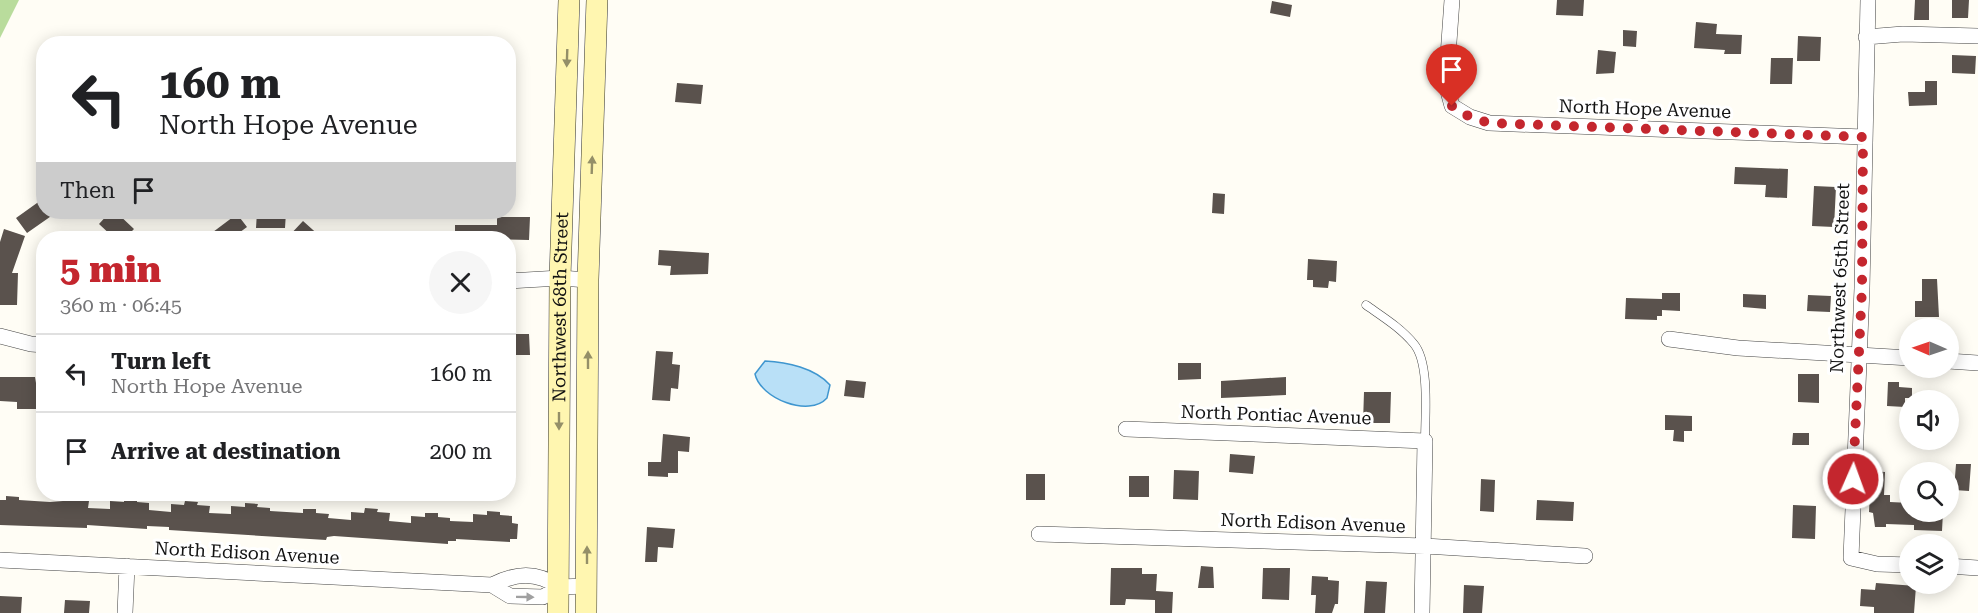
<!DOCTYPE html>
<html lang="en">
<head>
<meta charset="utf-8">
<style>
	body { margin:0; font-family:"Roboto Serif",serif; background:#f6f6f6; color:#202124; height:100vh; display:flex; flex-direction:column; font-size:22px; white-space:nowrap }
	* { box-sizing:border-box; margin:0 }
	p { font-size:20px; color:#757577 }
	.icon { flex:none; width:33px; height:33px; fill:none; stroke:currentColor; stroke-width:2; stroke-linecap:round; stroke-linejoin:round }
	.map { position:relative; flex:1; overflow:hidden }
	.panel { position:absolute; left:36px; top:231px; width:480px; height:270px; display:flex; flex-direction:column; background:#fff; border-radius:24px; box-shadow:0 3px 15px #0003 }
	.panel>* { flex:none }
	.banner { position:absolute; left:36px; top:36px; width:480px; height:183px; border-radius:24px; box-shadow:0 3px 15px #0003; background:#fff; color:#202124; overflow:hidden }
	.needle { width:39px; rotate:272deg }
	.buttons { position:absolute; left:1899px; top:318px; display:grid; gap:12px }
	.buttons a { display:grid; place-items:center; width:60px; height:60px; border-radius:50%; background:#fff; box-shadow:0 3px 15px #0003; font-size:30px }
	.pin { position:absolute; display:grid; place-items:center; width:51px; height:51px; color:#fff; margin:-62px -26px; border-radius:50% 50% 50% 0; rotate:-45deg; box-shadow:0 0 6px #0007 }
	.pin .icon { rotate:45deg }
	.me { position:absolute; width:66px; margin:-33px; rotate:2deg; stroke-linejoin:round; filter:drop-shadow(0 0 4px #0008) }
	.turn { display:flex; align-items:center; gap:21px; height:126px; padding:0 24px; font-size:27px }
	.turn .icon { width:78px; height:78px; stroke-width:2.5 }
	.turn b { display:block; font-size:42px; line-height:51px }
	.then { display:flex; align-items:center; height:57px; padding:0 24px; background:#0003; gap:12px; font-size:22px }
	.round { display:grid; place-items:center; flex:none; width:63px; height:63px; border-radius:32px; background:#f6f6f6 }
	.overview { display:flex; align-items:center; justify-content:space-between; height:102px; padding:0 24px }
	h1 { font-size:36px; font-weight:800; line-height:45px; color:#c4262e }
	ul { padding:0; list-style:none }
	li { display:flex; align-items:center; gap:18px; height:78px; padding:0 24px; border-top:2px solid #e0e0e0 }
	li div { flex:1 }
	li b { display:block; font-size:22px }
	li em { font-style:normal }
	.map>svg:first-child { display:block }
	.forest { fill:#b9dc9c }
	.water { fill:#b9e0f7; stroke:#3f96cf; stroke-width:1.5 }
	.building { fill:#5a524d }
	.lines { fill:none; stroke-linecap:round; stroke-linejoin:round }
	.lane-casing { stroke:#444; stroke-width:9 }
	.street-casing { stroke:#444; stroke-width:16 }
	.secondary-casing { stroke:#333; stroke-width:22 }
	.lane { stroke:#fff; stroke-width:8 }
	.street { stroke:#fff; stroke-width:15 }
	.secondary { stroke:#fff6b0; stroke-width:21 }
	.oneway { fill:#948f68 }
	.oneway2 { fill:#a0a0a0 }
	.route { stroke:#c4262e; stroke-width:10; stroke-dasharray:0 18 }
	.labels { text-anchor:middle; stroke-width:6; stroke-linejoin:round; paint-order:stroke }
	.street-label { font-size:18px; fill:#111; stroke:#fff }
</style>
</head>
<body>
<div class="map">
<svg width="1978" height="613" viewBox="0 0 1978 613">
	<rect width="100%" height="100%" fill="#fffdf5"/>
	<path class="forest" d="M0,0H19L0,38Z"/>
	<path class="water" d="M765,361C787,362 815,368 830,385L827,398C809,418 760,398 755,374Z"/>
	<path class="building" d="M1557,0H1584L1583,16L1556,15Z
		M1915,0H1929V20H1914Z
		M1952,0H1969L1968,18H1952Z
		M1272,1L1292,5L1290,17L1270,13Z
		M1696,22L1717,24L1716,34L1742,35L1741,54H1724L1725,50L1694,48Z
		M1623,30L1637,31L1636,47L1623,46Z
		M1798,36L1821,37L1820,61H1797Z
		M1598,50L1616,52L1614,73L1596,74Z
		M1952,55L1976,56L1975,74L1952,73Z
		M1771,58H1793L1792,84H1770Z
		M1925,81H1937V105L1909,106L1908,92H1925Z
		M677,83L703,85L701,104L675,102Z
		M1735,167L1788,169L1787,198L1765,197L1766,185L1734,184Z
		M1814,186L1836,187L1834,227L1812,226Z
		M1213,193L1225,194L1224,214L1212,213Z
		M44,198V212H57L27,233L16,218Z
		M110,212H116L134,229L125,238H114L99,224Z
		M257,212H286L285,228H256Z
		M237,214L247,227L232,238H205Z
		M497,217H530L529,240L455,238V225H497Z
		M303,221L322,238H287Z
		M4,229L25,236L12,273H18L17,305H0V242Z
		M659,250L709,253L708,274L670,275L671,266L658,265Z
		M1308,259L1337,261L1336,282L1329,281L1328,288L1313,287V280H1307Z
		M1922,279H1937L1939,317H1915V301H1922Z
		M1662,293H1680V311L1662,310V316H1657V320L1625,319L1626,298L1662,299Z
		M1743,294L1766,295V309L1743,307Z
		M1808,295L1831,296L1830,312L1807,311Z
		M508,334H529L530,355H508Z
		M656,351L673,352L672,364L680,365L678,389L671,388L670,401L652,400Z
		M1178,363H1201V379L1178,380Z
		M1798,374H1819V403L1798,402Z
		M0,377H35L36,383H44V409H17V402L0,401Z
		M1286,377V395L1221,398V381Z
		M846,380L866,382L864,398L844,396Z
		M1888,382H1899V387L1912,388V398H1905V407L1887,406Z
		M1364,392H1391L1390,423H1363Z
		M1665,415L1692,416V431H1684V442L1673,441L1674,430H1665Z
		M1793,433H1809V445H1792Z
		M663,434L690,437L689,452L678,451V473H668V477L648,476V462H661Z
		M1230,454L1255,456L1253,474L1229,472Z
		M1956,464H1971L1969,491L1954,490Z
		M1174,470L1199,471L1198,500L1173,499Z
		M1871,471L1885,472L1884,495H1890V502L1910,503V512H1943L1942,531L1914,530V525L1886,524V527H1875L1873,513L1869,512Z
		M1026,474H1045V500H1026Z
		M1129,476H1149V497H1129Z
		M1481,479L1495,480L1494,512L1480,511Z
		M6,496L19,497V500L50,502L63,501V496L76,497V501H89L88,508L110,509V501L124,502V497L137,498V502L149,503V510L171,512V504L184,505L185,501L198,502L197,505L210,506L209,513L231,514V506L245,507V503L258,504L257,507L270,508V511L303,513V509H316V513L329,514L328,518L351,520V512L364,513L365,508L378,509L377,512L390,513L389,521L411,523V516L425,517V513H438V517L450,518V521L473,522V514L487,515V511L500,512V515L512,516V523L518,524L517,539H510V542L456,539V541H448V544L334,536L327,537L326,540L169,530V527L147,526V529L87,525V528L0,525V500H6Z
		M1537,500L1574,502L1573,521L1536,520Z
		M1793,505L1816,506L1815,539L1792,538Z
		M647,527L675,529L673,548L658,547L657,562H645Z
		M1201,566L1213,567L1214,588H1198Z
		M1111,568H1142V574H1157L1156,591L1173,592L1172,613H1155V600L1126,599L1125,605H1110Z
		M1263,568H1290L1289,600L1262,599Z
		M1312,576L1328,577V580L1339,581L1338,604H1335L1332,613H1315L1316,595H1311Z
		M1366,581L1387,582L1385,613H1364Z
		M1876,583L1916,586L1914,613H1874V607L1860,606L1861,589L1875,590Z
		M1464,585L1484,586L1482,613H1463Z
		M0,596L22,597L21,613H0Z
		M65,600L90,601L89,613H64Z"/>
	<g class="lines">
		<defs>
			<path id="lane" d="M1366,305C1383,317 1401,328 1414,344C1430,363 1425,416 1425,441"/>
			<path id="street" d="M1452,0L1446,84L1452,106L1470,117L1489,123L1864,137
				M1868,0L1862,288L1851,558L1877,564L1910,565
				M1866,37L1903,34L1978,36
				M508,281L560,278L588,280
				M0,336L31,344L44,345
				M1669,339L1738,348L1910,358
				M1948,361L1978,363
				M1126,429L1425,441L1422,613
				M1039,534L1425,546L1585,556
				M0,560L492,585C516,573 536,571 559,587
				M1948,566L1978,568
				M492,585L510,596L543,597L559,587L587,586
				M125,613L127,566"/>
			<g id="secondary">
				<path id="s1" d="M558,613L560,278L569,0"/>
				<path d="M586,613L588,280L597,0"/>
			</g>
		</defs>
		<use href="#lane" class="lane-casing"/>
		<use href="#street" class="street-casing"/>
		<use href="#secondary" class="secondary-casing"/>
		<use href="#lane" class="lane"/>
		<use href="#street" class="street"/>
		<use href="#secondary" class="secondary"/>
	</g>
	<defs><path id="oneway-solid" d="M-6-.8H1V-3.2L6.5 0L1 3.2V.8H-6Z" transform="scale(1.5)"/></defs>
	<g class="oneway">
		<use href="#oneway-solid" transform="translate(567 58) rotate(92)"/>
		<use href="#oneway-solid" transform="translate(592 165) rotate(-88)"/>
		<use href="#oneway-solid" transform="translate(588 360) rotate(-90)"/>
		<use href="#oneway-solid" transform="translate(559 421) rotate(90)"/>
		<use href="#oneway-solid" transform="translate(587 555) rotate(-90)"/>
	</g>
	<use class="oneway2" href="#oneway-solid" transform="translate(525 597) rotate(1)"/>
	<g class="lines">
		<path class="route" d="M1452,106L1470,117L1489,123L1863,137L1862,288L1853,479"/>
	</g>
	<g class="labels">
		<g class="street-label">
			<text transform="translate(1645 109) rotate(2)" y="6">North Hope Avenue</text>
			<text transform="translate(1840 278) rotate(-88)" y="6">Northwest 65th Street</text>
			<text dy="6" stroke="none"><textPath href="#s1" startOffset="306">Northwest 68th Street</textPath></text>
			<text transform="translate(1276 415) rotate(2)" y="6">North Pontiac Avenue</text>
			<text transform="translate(1313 523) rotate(2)" y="6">North Edison Avenue</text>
			<text transform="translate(247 553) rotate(3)" y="6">North Edison Avenue</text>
		</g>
	</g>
</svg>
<div class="buttons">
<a><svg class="needle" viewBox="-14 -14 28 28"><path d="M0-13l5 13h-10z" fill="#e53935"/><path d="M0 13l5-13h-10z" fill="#757577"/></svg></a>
<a><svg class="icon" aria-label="sound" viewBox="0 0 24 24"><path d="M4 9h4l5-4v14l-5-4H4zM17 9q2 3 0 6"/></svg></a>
<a><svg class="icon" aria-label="search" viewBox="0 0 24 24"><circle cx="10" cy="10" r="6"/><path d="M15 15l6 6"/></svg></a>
<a><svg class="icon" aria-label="layers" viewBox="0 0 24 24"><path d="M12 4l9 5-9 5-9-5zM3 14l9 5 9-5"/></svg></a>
</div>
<div class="pin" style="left:1452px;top:106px;background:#d93025"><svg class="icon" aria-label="arrive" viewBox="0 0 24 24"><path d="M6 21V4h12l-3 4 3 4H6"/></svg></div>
<svg class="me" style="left:1853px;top:479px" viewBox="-20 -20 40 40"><circle r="17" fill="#c4262e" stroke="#fff" stroke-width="3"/><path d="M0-11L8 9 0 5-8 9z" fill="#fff"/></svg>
<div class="banner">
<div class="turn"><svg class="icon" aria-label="left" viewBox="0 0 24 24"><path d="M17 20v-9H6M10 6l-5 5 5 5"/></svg><div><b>160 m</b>North Hope Avenue</div></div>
<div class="then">Then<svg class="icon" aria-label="arrive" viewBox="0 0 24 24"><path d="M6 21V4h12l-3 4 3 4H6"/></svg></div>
</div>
<section class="panel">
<div class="overview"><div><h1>5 min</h1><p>360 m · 06:45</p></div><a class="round"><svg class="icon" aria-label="close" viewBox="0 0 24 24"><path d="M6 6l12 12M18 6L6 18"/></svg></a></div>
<ul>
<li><svg class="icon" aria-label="left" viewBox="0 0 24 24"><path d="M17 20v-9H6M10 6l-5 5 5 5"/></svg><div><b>Turn left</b><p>North Hope Avenue</p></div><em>160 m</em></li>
<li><svg class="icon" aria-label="arrive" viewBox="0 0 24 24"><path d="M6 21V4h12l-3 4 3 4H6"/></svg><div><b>Arrive at destination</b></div><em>200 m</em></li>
</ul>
</section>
</div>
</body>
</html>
